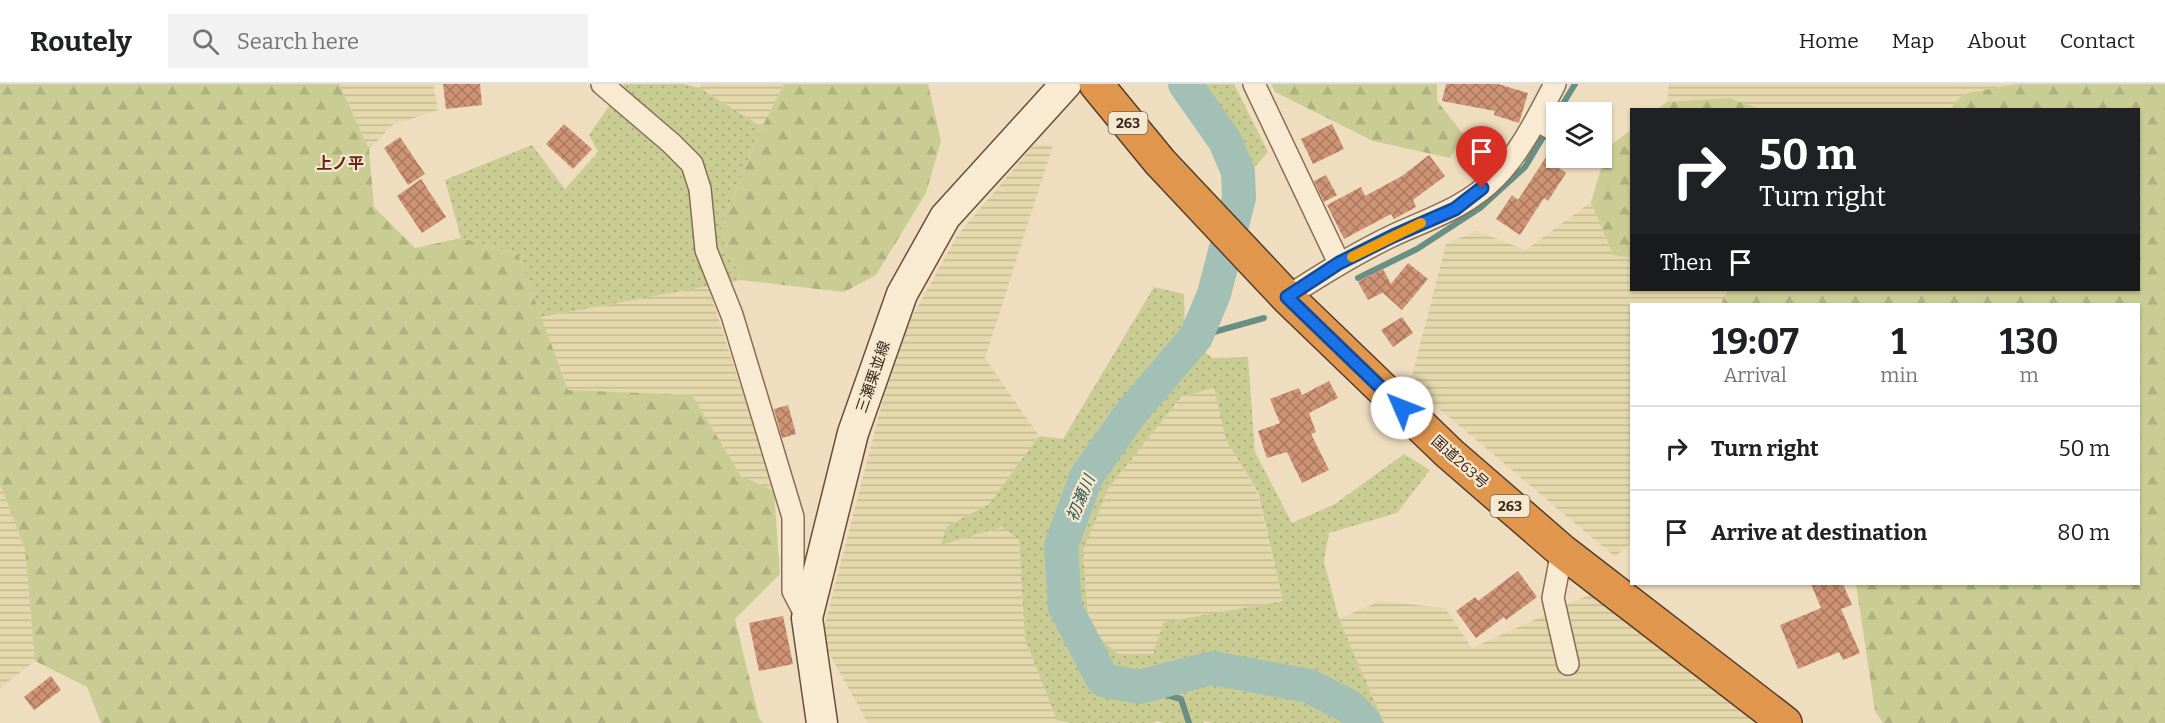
<!DOCTYPE html>
<html lang="en">
<head>
<meta charset="utf-8">
<style>
	body { margin:0; font-family:Bitter,"Noto Sans JP",serif; background:#f2f2f2; color:#202124; height:100vh; display:flex; flex-direction:column; font-size:22px; white-space:nowrap }
	* { box-sizing:border-box; margin:0 }
	p { font-size:20px; color:#757577 }
	.icon { flex:none; width:33px; height:33px; fill:none; stroke:currentColor; stroke-width:2; stroke-linecap:round; stroke-linejoin:round }
	.map { position:relative; flex:1; overflow:hidden }
	.panel { position:absolute; left:1630px; top:219px; width:510px; height:282px; display:flex; flex-direction:column; background:#fff; border-radius:0px; box-shadow:0 2px 4px #0004 }
	.panel>* { flex:none }
	.hud { position:absolute; left:1630px; top:24px; width:510px; height:183px; border-radius:0px; box-shadow:0 2px 4px #0004; background:#202124; color:#fff; overflow:hidden }
	.controls { position:absolute; left:1546px; top:18px; display:grid; gap:12px }
	.controls a { display:grid; place-items:center; width:66px; height:66px; border-radius:0px; background:#fff; box-shadow:0 2px 4px #0004; font-size:30px }
	.pin { position:absolute; display:grid; place-items:center; width:51px; height:51px; color:#fff; margin:-62px -26px; border-radius:50% 50% 50% 0; rotate:-45deg; box-shadow:0 0 6px #0007 }
	.pin .icon { rotate:45deg }
	.me { position:absolute; width:66px; margin:-33px; rotate:314deg; stroke-linejoin:round; filter:drop-shadow(0 0 4px #0008) }
	.turn { display:flex; align-items:center; gap:21px; height:126px; padding:0 30px; font-size:27px }
	.turn .icon { width:78px; height:78px; stroke-width:2.5 }
	.turn b { display:block; font-size:42px; line-height:51px }
	.then { display:flex; align-items:center; height:57px; padding:0 30px; background:#0003; gap:12px; font-size:22px }
	.eta { display:flex; justify-content:space-evenly; align-items:center; height:102px; text-align:center }
	.eta b { font-size:36px; font-weight:700; line-height:42px }
	ul { padding:0; list-style:none }
	li { display:flex; align-items:center; gap:18px; height:84px; padding:0 30px; border-top:2px solid #e0e0e0 }
	li div { flex:1 }
	li b { display:block; font-size:22px }
	li em { font-style:normal }
	header { display:flex; align-items:center; gap:36px; box-sizing:border-box; height:84px; padding:0 30px; background:#fff; border-bottom:2px solid #e0e0e0 }
	header strong { font-size:28px }
	nav { display:flex; gap:33px; margin-inline-start:auto; font-size:21px }
	.search { width:420px; height:54px; background:#f2f2f2; display:flex; align-items:center; gap:15px; box-sizing:border-box; padding:0 21px; border-radius:0px; color:#757577; font-size:22px }
	.map>svg:first-child { display:block }
	.farmland { fill:url(#farmland-rules) }
	.green { fill:url(#green-dots); fill-rule:evenodd }
	.forest { fill:url(#forest-firs) }
	.lines { fill:none; stroke-linecap:round; stroke-linejoin:round }
	.stream { stroke:#698e83; stroke-width:6 }
	.river { stroke:#a2c0b5; stroke-width:34 }
	.building { fill:url(#building-cross-hatch) }
	.street-casing { stroke:#886e57; stroke-width:24 }
	.secondary-casing { stroke:#694f3a; stroke-width:33 }
	.highway-casing { stroke:#553c2c; stroke-width:36 }
	.street { stroke:#f9ebd2; stroke-width:21 }
	.secondary { stroke:#f9ebd2; stroke-width:30 }
	.highway { stroke:#e1964d; stroke-width:33 }
	.route-casing { stroke:#114b97; stroke-width:15 }
	.route { stroke:#1a73e8; stroke-width:10 }
	.slow { stroke:#f59e0b; stroke-width:10 }
	.labels { text-anchor:middle; stroke-width:4.5; stroke-linejoin:round; paint-order:stroke }
	.shield { fill:#f6e8cf; stroke:#706152; stroke-width:1.5 }
	.shield-label { font-size:14px; font-weight:bold; fill:#37271c }
	.street-label { font-size:15px; fill:#37271c; stroke:#f6e8cf }
	.neighbourhood-label { font-size:16px; font-weight:bold; fill:#64251a; stroke:#f6e8cf }
	.water-label { font-size:16px; font-style:italic; fill:#2b5751; stroke:#f6e8cf }
</style>
</head>
<body>
<header>
<strong>Routely</strong>
<div class="search"><svg class="icon" aria-label="search" viewBox="0 0 24 24"><circle cx="10" cy="10" r="6"/><path d="M15 15l6 6"/></svg>Search here</div>
<nav><a>Home</a><a>Map</a><a>About</a><a>Contact</a></nav>
</header>
<div class="map">
<svg width="2165" height="639" viewBox="0 0 2165 639">
	<defs>
		<pattern id="farmland-rules" width="6" height="5" patternUnits="userSpaceOnUse" patternTransform="scale(1.5)"><rect width="6" height="5" fill="#e4d8ac"/><path d="M0 2.5h6" fill="none" stroke="#c4b993"/></pattern>
		<pattern id="green-dots" width="8" height="8" patternUnits="userSpaceOnUse" patternTransform="scale(1.5)"><rect width="8" height="8" fill="#cacd93"/><path d="M2 2h.1M6 6h.1" fill="none" stroke="#aeb07e" stroke-width="1.8" stroke-linecap="round"/></pattern>
		<pattern id="forest-firs" width="22" height="20" patternUnits="userSpaceOnUse" patternTransform="scale(1.5)"><rect width="22" height="20" fill="#cacd93"/><path d="M5 1l3.5 6h-7zM16 11l3.5 6h-7z" fill="#aeb07e"/></pattern>
		<pattern id="building-cross-hatch" width="8" height="8" patternUnits="userSpaceOnUse" patternTransform="scale(1.5)"><rect width="8" height="8" fill="#ce9374"/><path d="M0 0l8 8M0 8l8-8" fill="none" stroke="#a8785e"/></pattern>
	</defs>
	<rect width="100%" height="100%" fill="#efddbf"/>
	<path class="farmland" d="M339,0H433L438,26L393,41L369,65Z
		M701,0H784L762,43L700,4Z
		M1669,0H2016L1963,10L1950,25L1761,26L1729,14L1667,18Z
		M1034,61H1053L985,274L1039,352L989,420L946,443L942,460L1003,443L1019,456L1025,555L1057,635L1072,639H868L821,555L898,258L957,152Z
		M1591,118L1613,171L1632,174V206H1728L1722,217L1723,220H1632V458L1615,473L1410,300L1446,160L1476,147L1526,166Z
		M708,202L774,407L741,392L692,311L568,306L541,233Z
		M1215,304L1226,356L1257,408L1283,517L1165,538L1153,570H1118L1089,544L1083,467L1108,405L1181,313Z
		M0,400L25,465L35,577L0,604Z
		M1598,507L1755,639H1384L1339,535L1380,517L1445,524L1472,564Z"/>
	<path class="green" d="M624,0H683L700,4L762,43L720,144L741,196L541,233L518,170L461,154L445,96L532,61L565,105L598,68L589,51Z
		M1201,0H1234L1268,68L1253,85Z
		M1154,203L1184,210L1185,250L1212,274L1248,273L1255,368L1292,439L1335,420L1404,370L1430,386L1397,429L1329,449L1324,478L1339,535L1384,639H1213L1204,637L1203,639H1163L1158,637L1152,639H1072L1057,636L1025,555L1019,456L1002,443L941,461L946,443L989,420L1039,352L1063,355ZM1214,304L1226,356L1258,408L1283,517L1164,538L1153,570H1118L1089,544L1083,467L1108,405L1181,313Z"/>
	<path class="forest" d="M0,0H339L369,65L374,123L415,164L461,154L518,170L568,306L692,311L741,392L774,407L780,490L735,535L759,634L763,639H101L87,603L35,577L25,465L0,400Z
		M784,0H928L941,57L926,109L876,191L844,208L741,196L720,144L762,43Z
		M1271,0H1437V17L1464,51L1450,74L1373,57L1275,8Z
		M2016,0H2165V639H1883L1875,627L1856,500H2139V220H1723L1722,217L1728,206H2139V26L1950,25L1963,10Z
		M1729,14L1761,25H1657L1667,18Z
		M1632,45V174L1613,171L1591,118L1607,64Z"/>
	<g class="lines">
		<path class="stream" d="M1558,28L1575,0
			M1358,194L1417,165L1480,124L1525,83L1557,30
			M1196,253L1264,234
			M1139,603L1181,615L1189,639"/>
		<path class="river" d="M1185,0L1225,57L1238,88L1239,114L1214,210L1196,253L1130,330L1086,393L1061,462L1065,523L1103,596L1139,603L1212,584L1309,602L1350,623L1365,639"/>
	</g>
	<path class="building" d="M443,0H480L482,21L446,25Z
		M1446,0H1498L1528,9L1519,39L1494,31L1495,27L1442,17Z
		M564,40L592,65L573,85L546,60Z
		M1332,40L1344,65L1313,80L1301,55Z
		M400,53L425,90L408,101L384,64Z
		M1471,67L1487,83L1475,95L1459,79Z
		M1550,67L1557,74L1562,75L1557,83L1566,89L1548,117L1544,114L1520,151L1496,135L1512,111L1518,116Z
		M1429,71L1445,92L1413,116L1416,123L1394,135L1391,130L1344,155L1327,121L1361,103L1365,112L1402,92Z
		M1326,91L1337,111L1324,118L1314,97Z
		M421,95L446,133L422,149L397,112Z
		M1408,179L1428,195L1402,226L1383,209L1384,208L1368,216L1358,198L1383,185L1391,200Z
		M1402,233L1413,249L1393,263L1381,246Z
		M1329,297L1338,314L1309,329L1316,348L1311,350L1329,386L1302,399L1287,368L1267,374L1258,347L1280,339L1270,315L1299,304L1302,311Z
		M788,321L796,350L782,354L774,325Z
		M1518,487L1537,513L1506,536L1504,533L1476,554L1456,527L1475,513L1478,517Z
		M1811,500H1843L1852,521L1841,525L1860,569L1843,576L1839,568L1798,585L1780,541L1821,524Z
		M783,532L793,580L759,587L749,539Z
		M51,592L61,606L34,626L24,613Z"/>
	<g class="lines">
		<defs>
			<path id="street" d="M602,0L671,59L692,80L700,105L706,166L732,231L793,433V507L807,534
				M1254,0L1339,179
				M1536,36L1557,48
				M1287,213C1322,190 1356,169 1394,151C1431,134 1467,123 1496,93C1522,66 1538,32 1555,0
				M1562,467L1553,514L1568,580"/>
			<path id="secondary" d="M822,639L807,534L853,349L902,210L945,133L1066,0"/>
			<path id="highway" d="M1096,0L1160,78L1287,213L1449,369L1562,467L1785,639"/>
		</defs>
		<use href="#street" class="street-casing"/>
		<use href="#secondary" class="secondary-casing"/>
		<use href="#highway" class="highway-casing"/>
		<use href="#street" class="street"/>
		<use href="#secondary" class="secondary"/>
		<use href="#highway" class="highway"/>
	</g>
	<g class="lines">
		<defs>
			<path id="route" d="M1402,324L1287,213L1339,179L1393,152L1455,125L1482,104"/>
		</defs>
		<use href="#route" class="route-casing"/>
		<use href="#route" class="route"/>
		<path class="slow" d="M1352,173L1421,139"/>
	</g>
	<g class="labels">
		<g class="shield">
			<rect x="1108.5" y="28" width="39" height="22" rx="4.5"/>
			<rect x="1490.5" y="411" width="39" height="22" rx="4.5"/>
		</g>
		<g class="shield-label">
			<text x="1128" y="44">263</text>
			<text x="1510" y="427">263</text>
		</g>
		<g class="street-label">
			<text transform="translate(873 293) rotate(-71)" y="5">三瀬栗並線</text>
			<text transform="translate(1460 378) rotate(42)" y="5">国道263号</text>
		</g>
		<g class="neighbourhood-label">
			<text x="340" y="85">上ノ平</text>
		</g>
		<g class="water-label">
			<text transform="translate(1080 414) rotate(-67)" y="6">初瀬川</text>
		</g>
	</g>
</svg>
<div class="controls">
<a><svg class="icon" aria-label="layers" viewBox="0 0 24 24"><path d="M12 4l9 5-9 5-9-5zM3 14l9 5 9-5"/></svg></a>
</div>
<div class="pin" style="left:1482px;top:104px;background:#d93025"><svg class="icon" aria-label="arrive" viewBox="0 0 24 24"><path d="M6 21V4h12l-3 4 3 4H6"/></svg></div>
<svg class="me" style="left:1402px;top:324px" viewBox="-20 -20 40 40"><circle r="19" fill="#fff"/><path d="M0-13L10 11 0 6-10 11z" fill="#1a73e8"/></svg>
<div class="hud">
<div class="turn"><svg class="icon" aria-label="right" viewBox="0 0 24 24"><path d="M7 20v-9h11M14 6l5 5-5 5"/></svg><div><b>50 m</b>Turn right</div></div>
<div class="then">Then<svg class="icon" aria-label="arrive" viewBox="0 0 24 24"><path d="M6 21V4h12l-3 4 3 4H6"/></svg></div>
</div>
<section class="panel">
<div class="eta">
<div><b>19:07</b><p>Arrival</p></div>
<div><b>1</b><p>min</p></div>
<div><b>130</b><p>m</p></div>
</div>
<ul>
<li><svg class="icon" aria-label="right" viewBox="0 0 24 24"><path d="M7 20v-9h11M14 6l5 5-5 5"/></svg><div><b>Turn right</b></div><em>50 m</em></li>
<li><svg class="icon" aria-label="arrive" viewBox="0 0 24 24"><path d="M6 21V4h12l-3 4 3 4H6"/></svg><div><b>Arrive at destination</b></div><em>80 m</em></li>
</ul>
</section>
</div>
</body>
</html>
